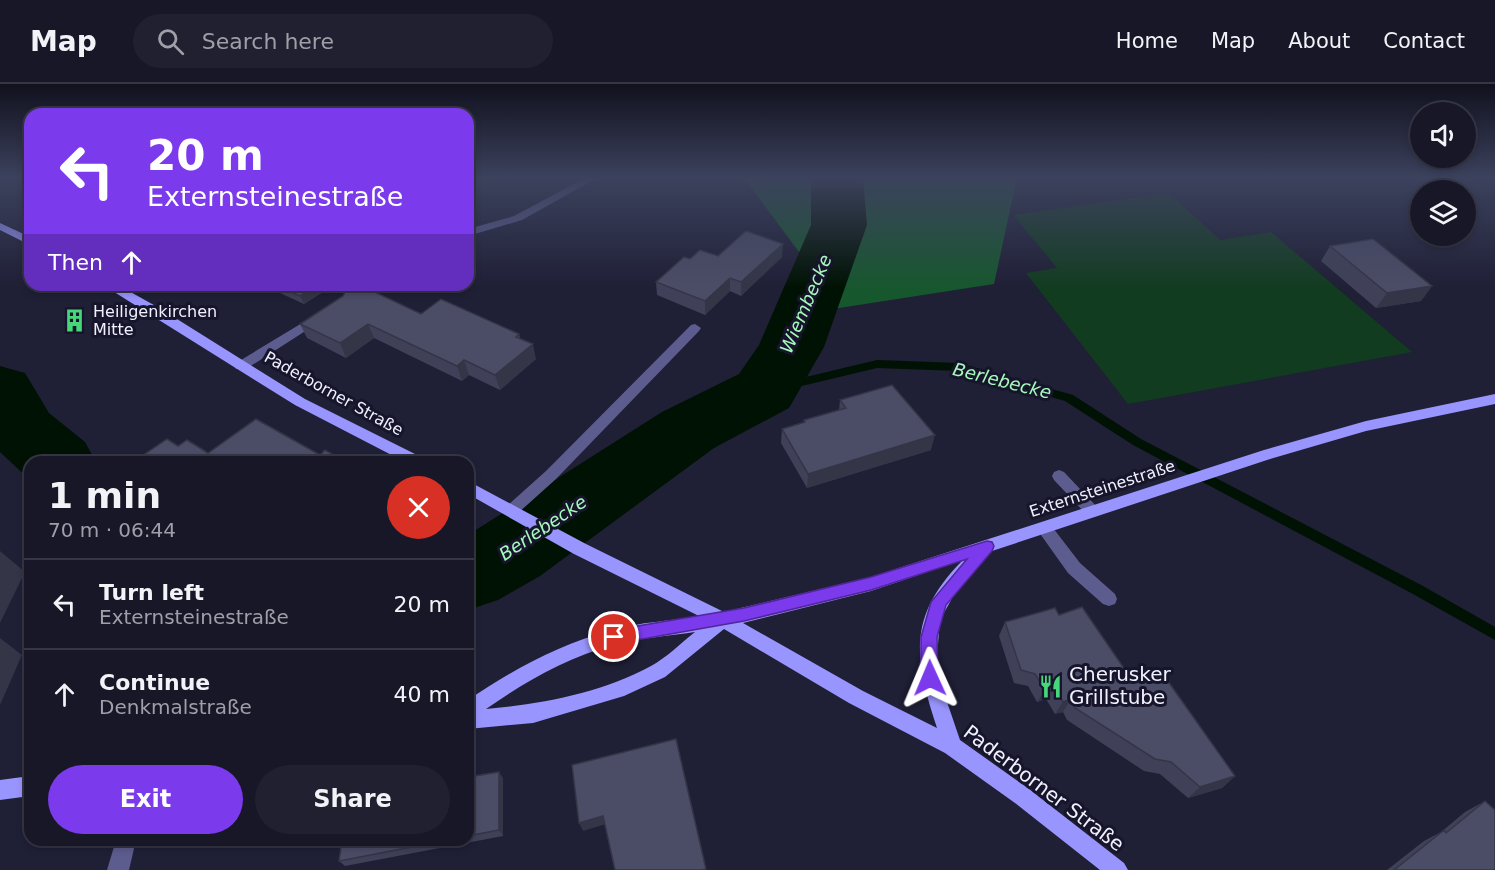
<!DOCTYPE html>
<html lang="en">
<head>
<meta charset="utf-8">
<style>
	body { margin:0; font-family:"DejaVu Sans",sans-serif; background:#202030; color:#f1f3f6; height:100vh; display:flex; flex-direction:column; font-size:22px; white-space:nowrap }
	* { box-sizing:border-box; margin:0 }
	p { font-size:20px; color:#9e9fa8 }
	.icon { flex:none; width:33px; height:33px; fill:none; stroke:currentColor; stroke-width:2; stroke-linecap:round; stroke-linejoin:round }
	.map { position:relative; flex:1; overflow:hidden }
	.panel { position:absolute; left:24px; top:372px; width:450px; height:390px; display:flex; flex-direction:column; background:#171728; border-radius:18px; box-shadow:0 3px 9px #0003,0 0 0 2px #363645 }
	.panel>* { flex:none }
	.guide { position:absolute; left:24px; top:24px; width:450px; height:183px; border-radius:18px; box-shadow:0 3px 9px #0003,0 0 0 2px #363645; background:#7c3aed; color:#fff; overflow:hidden }
	.tools { position:absolute; left:1410px; top:18px; display:grid; gap:12px }
	.tools a { display:grid; place-items:center; width:66px; height:66px; border-radius:50%; background:#171728; box-shadow:0 3px 9px #0003,0 0 0 2px #363645; font-size:30px }
	.pin { position:absolute; display:grid; place-items:center; width:51px; height:51px; color:#fff; margin:-26px; border:3px solid #fff; border-radius:50%; box-shadow:0 2px 6px #0007 }
	.me { position:absolute; width:66px; margin:-33px; rotate:359deg; stroke-linejoin:round; filter:drop-shadow(0 0 4px #0008) }
	.turn { display:flex; align-items:center; gap:21px; height:126px; padding:0 24px; font-size:27px }
	.turn .icon { width:78px; height:78px; stroke-width:2.5 }
	.turn b { display:block; font-size:42px; line-height:51px }
	.then { display:flex; align-items:center; height:57px; padding:0 24px; background:#0003; gap:12px; font-size:22px }
	.round { display:grid; place-items:center; flex:none; width:63px; height:63px; border-radius:32px; background:#202030 }
	.head { display:flex; align-items:center; justify-content:space-between; height:102px; padding:0 24px }
	h1 { font-size:36px; font-weight:700; line-height:45px }
	.cta { display:flex; gap:12px; margin-top:auto; padding:12px 24px }
	.cta a { flex:1; height:69px; border-radius:36px; background:#7c3aed; color:#fff; font-size:24px; font-weight:700; line-height:69px; text-align:center }
	.cta a+a { background:#202030; color:#f1f3f6 }
	ul { padding:0; list-style:none }
	li { display:flex; align-items:center; gap:18px; height:90px; padding:0 24px; border-top:2px solid #363645 }
	li div { flex:1 }
	li b { display:block; font-size:22px }
	li em { font-style:normal }
	header { display:flex; align-items:center; gap:36px; box-sizing:border-box; height:84px; padding:0 30px; background:#171728; border-bottom:2px solid #363645 }
	header strong { font-size:28px }
	nav { display:flex; gap:33px; margin-inline-start:auto; font-size:21px }
	.search { width:420px; height:54px; background:#202030; display:flex; align-items:center; gap:15px; box-sizing:border-box; padding:0 21px; border-radius:33px; color:#9e9fa8; font-size:22px }
	.map>svg:first-child { display:block }
	.green { fill:#123c20 }
	.forest { fill:#17572e }
	.lines { fill:none; stroke-linecap:round; stroke-linejoin:round }
	.stream { fill:#001203; fill-rule:evenodd }
	.river { fill:#001203; fill-rule:evenodd }
	.minor { fill:#5d5c8e; fill-rule:evenodd }
	.major { fill:#9995fe; fill-rule:evenodd }
	.wall { fill:#404158 }
	.shaded-wall { fill:#343547 }
	.building { fill:#4b4c66; stroke:#343547; stroke-width:1.5 }
	.route { fill:#7c3aed; stroke:#51269a; stroke-width:1.5 }
	.labels { text-anchor:middle; stroke-width:6; stroke-linejoin:round; paint-order:stroke }
	.poi-label { font-size:16px; fill:#f0f1fe; stroke:#16152b; text-anchor:start }
	.street-label { font-size:16px; fill:#f0f1fe; stroke:#16152b }
	.water-label { font-size:18px; font-style:italic; fill:#a7fabc; stroke:#16152b }
	.near-poi-label { font-size:20px; fill:#f0f1fe; stroke:#16152b; text-anchor:start }
	.near-street-label { font-size:20px; fill:#f0f1fe; stroke:#16152b }
</style>
</head>
<body>
<header>
<strong>Map</strong>
<div class="search"><svg class="icon" aria-label="search" viewBox="0 0 24 24"><circle cx="10" cy="10" r="6"/><path d="M15 15l6 6"/></svg>Search here</div>
<nav><a>Home</a><a>Map</a><a>About</a><a>Contact</a></nav>
</header>
<div class="map">
<svg width="1495" height="786" viewBox="0 0 1495 786">
	<rect width="100%" height="100%" fill="#1f1f36"/>
	<path class="green" d="M1169,109L1220,156L1271,148L1412,268L1128,320L1026,189L1057,184L1013,131Z"/>
	<path class="forest" d="M744,94H1017L994,200L781,233L811,184Z"/>
	<g class="lines">
		<path class="stream" d="M877,276L959,279L1073,311L1141,355L1423,502L1495,543V556L1413,510L1133,361L1065,317L959,287L877,284L764,311L759,307L764,303Z"/>
		<path class="river" d="M811,94H863L867,141L824,263L789,324L714,364L540,492L498,516L468,526V451L662,328L739,290L759,261L811,141Z
			M0,282L25,289L49,329L85,358L96,378H30V396L0,368Z"/>
		<path class="minor" d="M585,94H597L522,136L468,152V145L514,132Z
			M361,201H375L352,218H344V212Z
			M317,230L323,234L321,237L246,285H236L234,282L236,279Z
			M695,240L701,244L699,247L556,395L517,430H507L504,426L507,422L546,387L691,241Z
			M1059,386L1064,388L1097,423L1100,427L1097,431H1087L1054,396L1052,392L1054,388Z
			M1044,438L1050,440L1080,479L1115,510L1117,515L1115,520L1109,522L1103,520L1068,489L1036,444L1038,440Z
			M116,756H136L129,786H107Z"/>
		<path class="major" d="M0,139L30,153V161L0,146Z
			M103,201H118L161,225L305,315L423,374L425,378H405L295,321Z
			M1495,310V320L1366,347L1267,376L992,467L955,509L940,536L937,572L944,609L960,656L1029,705L1124,779L1128,786H1100L1015,719L945,669L849,619L724,545L665,593L624,612L533,639L468,645V616C514,585 558,561 612,546C640,538 671,537 699,532L574,470L468,410V397L586,460L724,528L871,493L1264,366L1366,337ZM963,476C907,532 914,574 937,644L863,607L743,539L871,507ZM695,548C681,559 666,574 651,582C601,609 542,620 486,625C525,598 566,574 613,561C639,554 668,552 695,548Z
			M30,692V712L0,716V696Z"/>
	</g>
	<path class="wall" d="M1330,162L1432,202L1421,217L1376,224L1321,177Z
		M718,172L782,173L741,212L730,207L705,231L657,211L656,198L690,175Z
		M266,201H334L304,220L267,203Z
		M343,212L519,250L520,254L536,275L500,306L469,291L462,297L374,254L346,274L307,254L300,240Z
		M840,316L931,366L807,404L781,359L782,345L803,339L804,336L839,326Z
		M1059,531L1132,596L1235,692L1222,704L1188,714L1160,690L1144,687L1067,636L1063,628L1055,630L1046,615L1037,618L1028,602L1014,599L999,552L1005,538Z
		M468,693L503,694V752L345,782L339,777L342,756H468Z
		M1485,717L1495,786H1387L1424,757L1441,748L1465,728Z"/>
	<path class="shaded-wall" d="M783,160L782,173L741,212V198Z
		M730,194V207L705,231V217Z
		M318,201H334L304,220L300,212Z
		M1432,202L1421,217L1376,224L1387,209Z
		M368,240L374,254L346,274L340,259Z
		M533,260L536,275L500,306L495,291Z
		M464,276L469,291L462,297L457,282Z
		M935,351L931,366L807,404L808,390Z
		M0,467L25,488L0,539Z
		M0,554L22,571L0,621Z
		M1054,603L1046,615L1037,618L1045,606Z
		M1071,615L1063,628L1055,630L1063,618Z
		M499,688L503,694V752L499,746Z
		M1235,692L1222,704L1188,714L1200,703Z
		M603,732L606,740L583,747L579,739Z"/>
	<path class="building" d="M746,147L783,160L741,198L730,194L705,217L656,198L684,173L690,175L700,166L718,172Z
		M1373,155L1432,202L1387,209L1330,162Z
		M275,201H318L300,212Z
		M351,201H360L421,230L441,215L519,250L516,253L533,260L495,291L464,276L457,282L368,240L340,259L300,240L343,212L347,204Z
		M892,301L935,351L808,390L782,345L805,338L804,336L846,324L840,316Z
		M256,335L320,371L325,366L346,378H133L167,355L178,362L187,356L208,369Z
		M1082,523L1132,596L1160,586L1235,692L1200,703L1171,678L1155,675L1075,624L1071,615L1063,618L1054,603L1045,606L1035,590L1021,586L1005,538L1055,524L1059,531Z
		M676,655L706,785L702,786H615L603,732L579,739L572,681Z
		M499,688V746L468,752V693Z
		M1485,717L1495,726V786H1394L1444,746L1446,749Z
		M342,756H448L339,777Z"/>
	<linearGradient id="sky" x2="0" y2="1"><stop stop-color="#11111e"/><stop offset="0.46" stop-color="#3c425d"/><stop offset="1" stop-color="#3c425d" stop-opacity="0"/></linearGradient>
	<rect width="1495" height="204" fill="url(#sky)"/>
	<path class="route" d="M987,457L992,458L994,462L992,467L946,521L937,553L938,594L935,600L930,602L924,600L921,594V553L931,518L967,475L871,506L744,537L614,560L608,558L606,553L608,548L614,546L744,524L871,493Z"/>
	<defs>
		<symbol id="building-bare" viewBox="-9 -9 18 18"><path d="M-4-6H4V6H1V3H-1V6H-4ZM-2.5-4.3h1.7v1.8h-1.7ZM.8-4.3h1.7v1.8H.8ZM-2.5-1h1.7V.8h-1.7ZM.8-1h1.7V.8H.8Z" fill="#45d77a" stroke="#16152b" stroke-width="2.5" paint-order="stroke"/></symbol>
		<symbol id="restaurant-bare" viewBox="-9 -9 18 18"><path d="M-5-6h1v4h1v-4h1v4h1v-4h1v5L-1.5 .5V6h-2V.5L-5-1ZM5-6V6H3V1.5H1.5Q1.5-4 5-6Z" fill="#45d77a" stroke="#16152b" stroke-width="2.5" paint-order="stroke"/></symbol>
	</defs>
	<g fill-rule="evenodd">
		<use href="#building-bare" x="58" y="220" width="33" height="33"/>
		<use href="#restaurant-bare" x="1034" y="586" width="33" height="33"/>
	</g>
	<g class="labels">
		<g class="poi-label">
			<text x="93" y="233">Heiligenkirchen<tspan x="93" dy="18">Mitte</tspan></text>
		</g>
		<g class="street-label">
			<text transform="translate(334 309) rotate(29)" y="6">Paderborner Straße</text>
			<text transform="translate(1102 404) rotate(-18)" y="6">Externsteinestraße</text>
		</g>
		<g class="water-label">
			<text transform="translate(806 220) rotate(-67)" y="6">Wiembecke</text>
			<text transform="translate(1002 297) rotate(14)" y="6">Berlebecke</text>
			<text transform="translate(543 444) rotate(-34)" y="6">Berlebecke</text>
		</g>
		<g class="near-poi-label">
			<text x="1069" y="597">Cherusker<tspan x="1069" dy="23">Grillstube</tspan></text>
		</g>
		<g class="near-street-label">
			<text transform="translate(1044 704) rotate(37)" y="7">Paderborner Straße</text>
		</g>
	</g>
</svg>
<div class="tools">
<a><svg class="icon" aria-label="sound" viewBox="0 0 24 24"><path d="M4 9h4l5-4v14l-5-4H4zM17 9q2 3 0 6"/></svg></a>
<a><svg class="icon" aria-label="layers" viewBox="0 0 24 24"><path d="M12 4l9 5-9 5-9-5zM3 14l9 5 9-5"/></svg></a>
</div>
<div class="pin" style="left:614px;top:553px;background:#d93025"><svg class="icon" aria-label="arrive" viewBox="0 0 24 24"><path d="M6 21V4h12l-3 4 3 4H6"/></svg></div>
<svg class="me" style="left:930px;top:594px" viewBox="-20 -20 40 40"><path d="M0-17L14 15 0 8-14 15z" fill="#7c3aed" stroke="#fff" stroke-width="4"/></svg>
<div class="guide">
<div class="turn"><svg class="icon" aria-label="left" viewBox="0 0 24 24"><path d="M17 20v-9H6M10 6l-5 5 5 5"/></svg><div><b>20 m</b>Externsteinestraße</div></div>
<div class="then">Then<svg class="icon" aria-label="ahead" viewBox="0 0 24 24"><path d="M12 20V5M6 11l6-6 6 6"/></svg></div>
</div>
<section class="panel">
<div class="head"><div><h1>1 min</h1><p>70 m · 06:44</p></div><a class="round" style="background:#d93025;color:#fff"><svg class="icon" aria-label="close" viewBox="0 0 24 24"><path d="M6 6l12 12M18 6L6 18"/></svg></a></div>
<ul>
<li><svg class="icon" aria-label="left" viewBox="0 0 24 24"><path d="M17 20v-9H6M10 6l-5 5 5 5"/></svg><div><b>Turn left</b><p>Externsteinestraße</p></div><em>20 m</em></li>
<li><svg class="icon" aria-label="ahead" viewBox="0 0 24 24"><path d="M12 20V5M6 11l6-6 6 6"/></svg><div><b>Continue</b><p>Denkmalstraße</p></div><em>40 m</em></li>
</ul>
<div class="cta"><a>Exit</a><a>Share</a></div>
</section>
</div>
</body>
</html>
